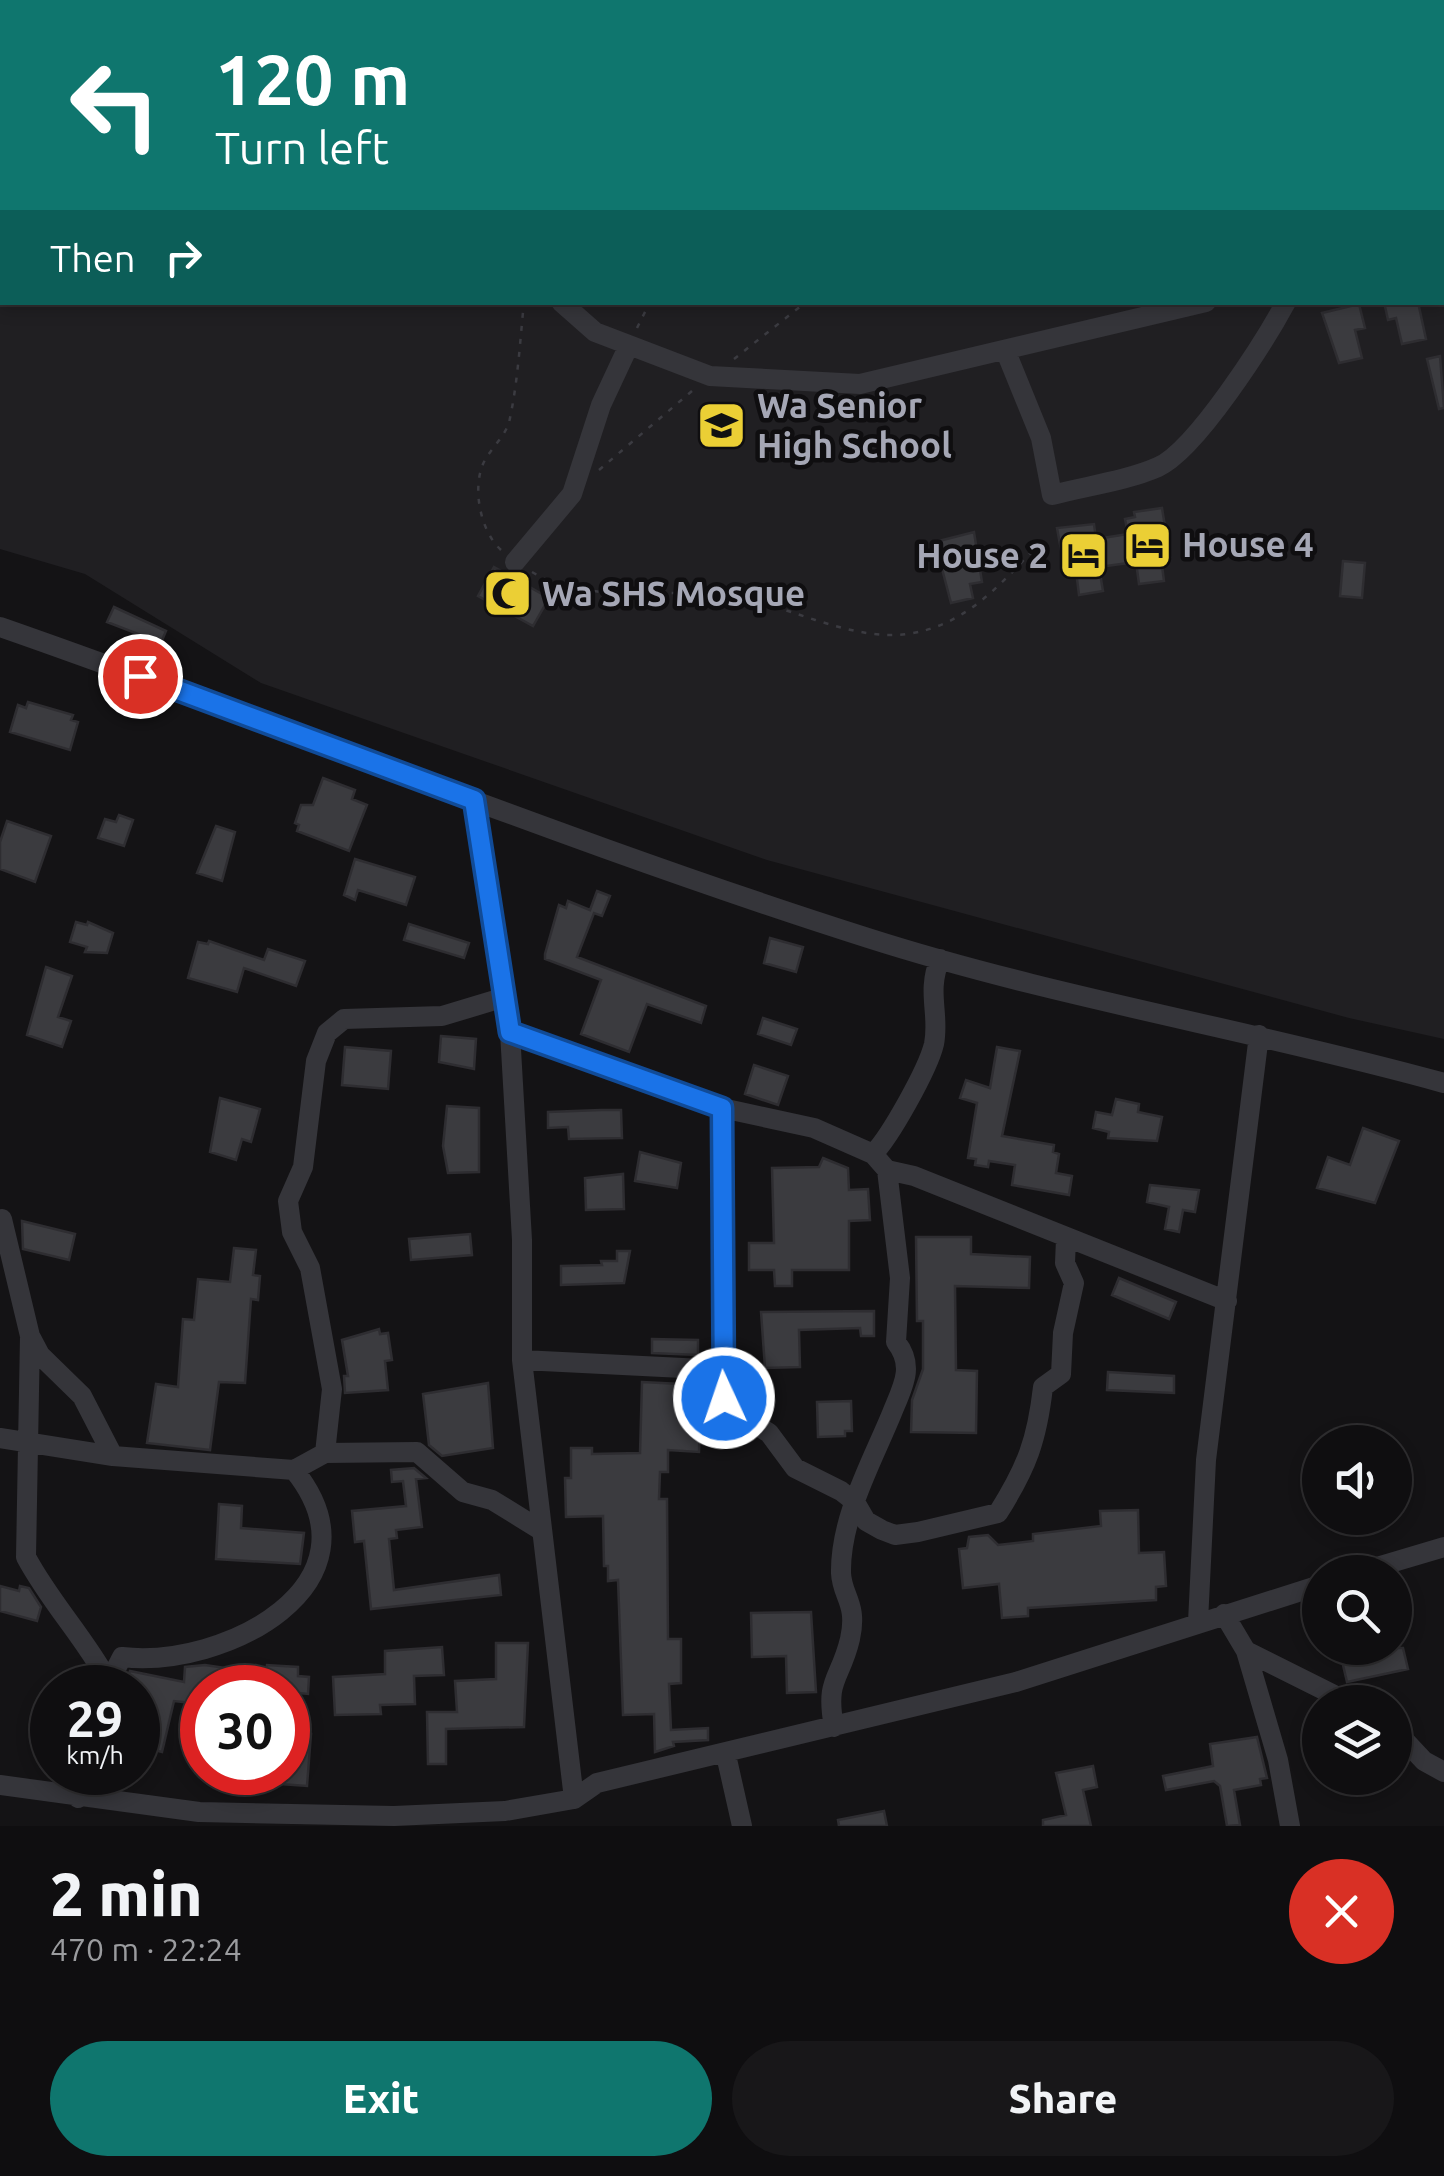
<!DOCTYPE html>
<html lang="en">
<head>
<meta charset="utf-8">
<style>
	body { margin:0; font-family:Ubuntu,sans-serif; background:#181719; color:#f1f3f6; height:100vh; display:flex; flex-direction:column; font-size:38px; white-space:nowrap }
	* { box-sizing:border-box; margin:0 }
	p { font-size:32px; color:#9b9c9f }
	.icon { flex:none; width:55px; height:55px; fill:none; stroke:currentColor; stroke-width:2; stroke-linecap:round; stroke-linejoin:round }
	.map { position:relative; height:1826px; overflow:hidden }
	.side { display:flex; flex-direction:column; background:#0f0e10; flex:1 }
	.side>* { flex:none }
	.hud { position:absolute; left:0px; top:0px; width:1445px; height:305px; box-shadow:0 5px 15px #0003,0 0 0 2px #2f2e30; background:#0f766e; color:#fff; overflow:hidden }
	.fabs { position:absolute; left:1302px; top:1425px; display:grid; gap:20px }
	.fabs a { display:grid; place-items:center; width:110px; height:110px; border-radius:50%; background:#0f0e10; box-shadow:0 5px 15px #0003,0 0 0 2px #2f2e30; font-size:50px }
	.speed { position:absolute; left:30px; top:1665px; display:flex; gap:20px; font-size:50px; font-weight:700; text-align:center }
	.speed>* { display:grid; place-content:center; width:130px; height:130px; border-radius:50%; background:#0f0e10; box-shadow:0 5px 15px #0003,0 0 0 2px #2f2e30; line-height:1 }
	.speed small { font-size:25px; font-weight:400 }
	.speed .limit { border:15px solid #d22; background:#fff; color:#111 }
	.pin { position:absolute; display:grid; place-items:center; width:85px; height:85px; color:#fff; margin:-42px; border:5px solid #fff; border-radius:50%; box-shadow:0 2px 10px #0007 }
	.me { position:absolute; width:110px; margin:-55px; rotate:357deg; stroke-linejoin:round; filter:drop-shadow(0 0 8px #0008) }
	.turn { display:flex; align-items:center; gap:35px; height:210px; padding:0 50px; font-size:45px }
	.turn .icon { width:130px; height:130px; stroke-width:2.5 }
	.turn b { display:block; font-size:70px; line-height:85px }
	.then { display:flex; align-items:center; height:95px; padding:0 50px; background:#0003; gap:20px; font-size:38px }
	.round { display:grid; place-items:center; flex:none; width:105px; height:105px; border-radius:52px; background:#181719 }
	.headline { display:flex; align-items:center; justify-content:space-between; height:170px; padding:0 50px }
	h1 { font-size:60px; font-weight:800; line-height:75px }
	.button { display:flex; gap:20px; margin-top:auto; padding:20px 50px }
	.button a { flex:1; height:115px; border-radius:60px; background:#0f766e; color:#fff; font-size:40px; font-weight:800; line-height:115px; text-align:center }
	.button a+a { background:#181719; color:#f1f3f6 }
	.map>svg:first-child { display:block }
	.built { fill:#201f22; fill-rule:evenodd }
	.building { fill:#3b3b3f; stroke:#2e2d31; stroke-width:2.5 }
	.lines { fill:none; stroke-linecap:round; stroke-linejoin:round }
	.path { stroke:#3b3b41; stroke-width:2.5; stroke-dasharray:5 8; stroke-linecap:butt }
	.minor { stroke:#35353a; stroke-width:20 }
	.route-casing { stroke:#114b97; stroke-width:25 }
	.route { stroke:#1a73e8; stroke-width:18 }
	.labels { text-anchor:middle; stroke-width:9; stroke-linejoin:round; paint-order:stroke }
	.poi-label { font-size:35px; font-weight:bold; fill:#a5a7b5; stroke:#0f0e10; text-anchor:start }
</style>
</head>
<body>
<div class="map">
<svg width="1444" height="1826" viewBox="0 0 1444 1826">
	<rect width="100%" height="100%" fill="#141315"/>
	<path class="built" d="M0,0H1444V1039L1349,1018L767,860L261,683L85,574L0,549ZM2,2H1442V302H2Z"/>
	<path class="building" d="M1384,302H1418L1426,339L1402,344L1396,318L1388,320Z
		M1359,304L1365,328L1355,330L1362,358L1339,363L1322,313Z
		M1440,356L1444,408L1439,409L1427,359Z
		M1162,508L1170,557L1161,558L1164,581L1139,584L1136,562L1099,567L1103,591L1079,595L1076,571L1065,572L1057,528L1094,524L1096,539L1128,534L1125,519L1135,517L1134,512Z
		M974,532L982,582L970,584L973,598L951,603L935,542Z
		M1343,561L1365,563L1362,598L1340,596Z
		M494,567L549,598L533,626L478,596Z
		M114,607L166,631L161,643L107,622Z
		M28,702L73,715L71,720L78,722L70,750L10,732L18,705L26,708Z
		M323,778L355,790L352,799L367,805L349,851L297,831L299,825L295,823L301,805H313Z
		M119,815L133,820L124,846L98,838L105,819L116,822Z
		M7,821L51,836L35,882L0,869V842Z
		M216,826L235,832L222,881L197,873Z
		M355,859L415,877L406,905L358,890L355,900L344,895Z
		M597,891L610,896L602,916L594,913L577,957L706,1006L701,1023L647,1004L629,1052L581,1034L601,980L545,959V954L559,905L566,908L568,901L590,910Z
		M76,922L87,925L88,922L113,933L107,953L85,952L87,947L70,942Z
		M409,924L469,943L464,958L404,940Z
		M770,938L803,947L796,972L764,963Z
		M209,941L264,960L268,949L305,961L296,986L244,968L237,992L188,978L198,942L208,944Z
		M46,967L72,976L58,1017L71,1021L62,1047L27,1035Z
		M763,1018L797,1029L791,1045L758,1034Z
		M441,1036L476,1039L474,1069L439,1062Z
		M345,1047L391,1051L388,1089L342,1085Z
		M997,1047L1020,1051L1002,1136L1054,1145L1053,1152L1059,1154L1056,1173L1072,1176L1069,1195L1012,1185L1015,1165L989,1161L988,1167L975,1165L976,1159L968,1158L977,1103L960,1098L966,1080L990,1088Z
		M754,1065L788,1076L778,1105L745,1094Z
		M220,1098L260,1109L251,1142L242,1139L236,1160L210,1152Z
		M1116,1099L1139,1104L1138,1112L1162,1117L1157,1141L1108,1138L1109,1132L1093,1128L1096,1112L1112,1115Z
		M447,1106L479,1108V1172L448,1173L443,1146Z
		M601,1110H621L622,1138L569,1139L568,1127L548,1128V1112Z
		M1363,1128L1399,1141L1375,1203L1317,1188L1328,1157L1350,1165Z
		M640,1152L681,1163L677,1188L635,1181Z
		M823,1158L848,1168L849,1190L868,1189L870,1220L849,1221V1270H792V1286H775L774,1270H749V1243H774L772,1168L819,1167Z
		M623,1174L624,1209L586,1210L585,1178Z
		M1150,1185L1199,1190L1195,1212L1183,1210L1179,1232L1165,1229L1169,1207L1147,1202Z
		M22,1221L75,1234L69,1260L23,1249Z
		M470,1234L472,1255L411,1260L409,1239Z
		M916,1237H971V1254L1030,1257L1029,1288L955,1286L956,1370L977,1371L976,1433L911,1432L912,1400L923,1369V1321H917Z
		M234,1248L256,1250L253,1275L260,1276L258,1300L251,1299L245,1383L219,1382L210,1450L147,1443L156,1384L178,1387L183,1319L194,1320L198,1279L230,1282Z
		M617,1251H630L624,1283L561,1285V1266L602,1265L601,1261H617Z
		M1119,1278L1176,1302L1169,1319L1112,1295Z
		M874,1311V1336H861L860,1328L799,1330L800,1367L765,1368L761,1312Z
		M379,1329L380,1334L388,1333L392,1360L385,1361L388,1390L345,1393L344,1376H348L342,1340Z
		M652,1339L698,1340V1355L652,1353Z
		M1108,1372L1174,1376V1393L1107,1390Z
		M642,1382L701,1385L699,1452L668,1450V1472H660L659,1499H667L668,1639H681V1683L669,1684L671,1730L708,1728V1740L673,1742L674,1746L655,1752L654,1714L623,1715L618,1580L608,1581V1566H604L603,1516L566,1517L565,1478H571V1448H592V1454L640,1453Z
		M488,1383L493,1448L442,1456L429,1445L423,1394Z
		M851,1401L852,1431H845V1436L818,1437L817,1402Z
		M414,1468L426,1478L416,1479L422,1527L396,1530L397,1538L389,1539L394,1590L499,1575L501,1595L371,1609L364,1541L355,1542L352,1511L406,1506L403,1481L392,1482L391,1470Z
		M219,1504L242,1506L241,1528L304,1533L300,1564L216,1559Z
		M1138,1510L1139,1553L1164,1552L1166,1586L1156,1587V1600L1028,1608V1616L1002,1618L999,1584L963,1588L959,1549L967,1548L969,1537L988,1535L998,1545L1033,1541V1534L1101,1526L1100,1511Z
		M0,1586L19,1591L20,1586L29,1588L41,1607L37,1621L0,1611Z
		M811,1612L816,1692L787,1693L786,1656L752,1657L751,1613Z
		M496,1643H528L524,1727L446,1729V1764H428L427,1712H457L455,1681L496,1679Z
		M442,1647L444,1675L414,1676L415,1704L380,1705L381,1714L335,1715L333,1677L385,1674V1651Z
		M1339,1648H1403L1408,1669L1347,1682Z
		M205,1665L266,1674L267,1665L298,1667V1676L309,1677L308,1694L288,1692V1688H202V1704L174,1701L162,1752L138,1746V1688H122L130,1671L184,1682L185,1667Z
		M288,1732L311,1734L307,1786L252,1782V1772H288Z
		M1257,1737L1267,1778L1260,1779L1261,1785L1234,1790L1240,1825L1227,1826L1220,1786L1214,1781L1166,1790L1163,1776L1213,1766L1210,1744Z
		M1093,1766L1097,1787L1083,1790L1091,1826H1043V1820L1066,1815L1056,1773Z
		M884,1811L887,1826H839L838,1820Z"/>
	<g class="lines">
		<path class="path" d="M637,328L650,302
			M734,359L806,302
			M599,470L692,391
			M501,550C481,532 472,490 483,464C490,448 507,436 510,418C518,380 520,341 524,302
			M532,572C592,608 676,584 743,598C794,609 854,641 907,634C965,626 999,586 1037,546"/>
		<path class="minor" d="M1223,0V2
			M1434,0L1435,2
			M484,2L485,0
			M1442,30L1444,35
			M1442,226H1444
			M561,302L595,332L710,376L860,384L1206,302
			M1006,352L1041,438L1052,495C1086,486 1126,481 1158,467C1196,450 1265,341 1286,302
			M515,562L572,494L601,405L629,345
			M0,627C290,728 575,845 868,938C1056,998 1254,1030 1444,1083
			M474,800L510,1032L522,1240V1360L574,1799
			M510,1032L722,1108L814,1128L873,1154L887,1170L914,1176L1227,1301
			M722,1108L725,1398L737,1413L769,1433L795,1468L841,1491L855,1502L866,1521L882,1530L895,1535L918,1532L998,1513C1027,1467 1037,1440 1043,1387L1061,1374L1063,1333L1074,1283L1065,1263L1066,1239
			M873,1154C890,1137 928,1069 934,1044C940,1014 926,992 940,959
			M2,1219L30,1336L40,1355L82,1396L113,1456
			M30,1336L26,1557C50,1602 84,1637 108,1681
			M522,1360L723,1370
			M0,1438L113,1456L294,1470L325,1453L417,1452L463,1492L492,1500L539,1529
			M325,1453L332,1389L310,1268L292,1232L288,1201L303,1167L316,1061L327,1033L344,1019L442,1016L505,997
			M1360,1572L1444,1547
			M1224,1614L1246,1651L1278,1760L1290,1826
			M1198,1622L1206,1460L1259,1035
			M1246,1651L1348,1702
			M106,1688L122,1657C223,1669 387,1585 294,1470
			M834,1727C825,1678 840,1681 850,1639C858,1603 842,1597 841,1573C840,1518 872,1462 892,1413C903,1386 915,1366 896,1342L900,1278L887,1170
			M1395,1730L1424,1761L1444,1772
			M726,1755L742,1826
			M0,1785L199,1812L394,1816L505,1811L574,1799L597,1783L1016,1682L1320,1585
			M78,1798L84,1772"/>
	</g>
	<g class="lines">
		<defs>
			<path id="route" d="M140,676L474,800L510,1032L722,1108L724,1398"/>
		</defs>
		<use href="#route" class="route-casing"/>
		<use href="#route" class="route"/>
	</g>
	<defs>
		<symbol id="school-square" viewBox="-11 -11 22 22"><rect x="-9" y="-9" width="18" height="18" rx="4" fill="#ebcf35" stroke="#0f0e10"/><path d="M0-5L7-2L0 1L-7-2ZM-4 1L0 2.5L4 1V4Q0 6-4 4Z" fill="#111"/></symbol>
		<symbol id="hotel-square" viewBox="-11 -11 22 22"><rect x="-9" y="-9" width="18" height="18" rx="4" fill="#ebcf35" stroke="#0f0e10"/><path d="M-6-4.5h1.5V1H6V5H4.5V3h-9V5H-6ZM-4 0a1.8 1.8 0 1 1 3.6 0ZM.5 0V-2.5h3Q6-2.5 6 0Z" fill="#111"/></symbol>
		<symbol id="mosque-square" viewBox="-11 -11 22 22"><rect x="-9" y="-9" width="18" height="18" rx="4" fill="#ebcf35" stroke="#0f0e10"/><path d="M3.5-4.9A6 6 0 1 0 3.5 4.9A5 5 0 1 1 3.5-4.9Z" fill="#111"/></symbol>
	</defs>
	<g fill-rule="evenodd">
		<use href="#school-square" x="694" y="398" width="55" height="55"/>
		<use href="#hotel-square" x="1120" y="518" width="55" height="55"/>
		<use href="#hotel-square" x="1056" y="528" width="55" height="55"/>
		<use href="#mosque-square" x="480" y="566" width="55" height="55"/>
	</g>
	<g class="labels">
		<g class="poi-label">
			<text x="757" y="418">Wa Senior<tspan x="757" dy="40">High School</tspan></text>
			<text x="1182" y="557">House 4</text>
			<text x="1048" y="568" text-anchor="end">House 2</text>
			<text x="542" y="606">Wa SHS Mosque</text>
		</g>
	</g>
</svg>
<div class="fabs">
<a><svg class="icon" aria-label="sound" viewBox="0 0 24 24"><path d="M4 9h4l5-4v14l-5-4H4zM17 9q2 3 0 6"/></svg></a>
<a><svg class="icon" aria-label="search" viewBox="0 0 24 24"><circle cx="10" cy="10" r="6"/><path d="M15 15l6 6"/></svg></a>
<a><svg class="icon" aria-label="layers" viewBox="0 0 24 24"><path d="M12 4l9 5-9 5-9-5zM3 14l9 5 9-5"/></svg></a>
</div>
<div class="speed"><div>29<small>km/h</small></div><div class="limit">30</div></div>
<div class="pin" style="left:140px;top:676px;background:#d93025"><svg class="icon" aria-label="arrive" viewBox="0 0 24 24"><path d="M6 21V4h12l-3 4 3 4H6"/></svg></div>
<svg class="me" style="left:724px;top:1398px" viewBox="-20 -20 40 40"><circle r="17" fill="#1a73e8" stroke="#fff" stroke-width="3"/><path d="M0-11L8 9 0 5-8 9z" fill="#fff"/></svg>
<div class="hud">
<div class="turn"><svg class="icon" aria-label="left" viewBox="0 0 24 24"><path d="M17 20v-9H6M10 6l-5 5 5 5"/></svg><div><b>120 m</b>Turn left</div></div>
<div class="then">Then<svg class="icon" aria-label="right" viewBox="0 0 24 24"><path d="M7 20v-9h11M14 6l5 5-5 5"/></svg></div>
</div>
</div>
<section class="side">
<div class="headline"><div><h1>2 min</h1><p>470 m · 22:24</p></div><a class="round" style="background:#d93025;color:#fff"><svg class="icon" aria-label="close" viewBox="0 0 24 24"><path d="M6 6l12 12M18 6L6 18"/></svg></a></div>
<div class="button"><a>Exit</a><a>Share</a></div>
</section>
</body>
</html>
